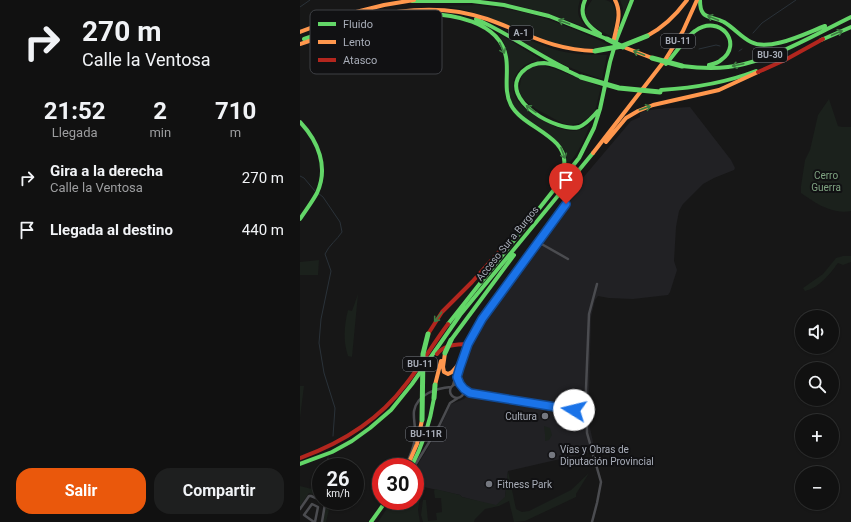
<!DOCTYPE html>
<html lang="es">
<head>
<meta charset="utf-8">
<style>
	body { margin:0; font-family:Roboto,sans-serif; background:#1e1f1f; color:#f1f3f6; height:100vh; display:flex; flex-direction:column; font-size:15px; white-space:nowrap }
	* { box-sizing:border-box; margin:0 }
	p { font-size:13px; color:#9c9d9f }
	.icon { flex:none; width:22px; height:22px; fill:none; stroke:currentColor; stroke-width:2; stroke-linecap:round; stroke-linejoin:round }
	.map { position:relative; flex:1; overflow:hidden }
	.sheet { display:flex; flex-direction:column; background:#111; width:300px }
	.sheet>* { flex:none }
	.guide { background:#111; color:#f1f3f6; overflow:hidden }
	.fabs { position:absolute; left:495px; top:310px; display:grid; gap:8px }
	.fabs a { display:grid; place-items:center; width:44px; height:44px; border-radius:50%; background:#111; box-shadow:0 1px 3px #0004,0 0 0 1px #303131; font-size:20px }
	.speed { position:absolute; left:12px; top:458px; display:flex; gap:8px; font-size:20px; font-weight:700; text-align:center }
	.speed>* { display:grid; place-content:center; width:52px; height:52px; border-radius:50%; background:#111; box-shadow:0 1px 3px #0004,0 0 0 1px #303131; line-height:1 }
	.speed small { font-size:10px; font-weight:400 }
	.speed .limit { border:6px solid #d22; background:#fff; color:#111 }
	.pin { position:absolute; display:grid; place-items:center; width:34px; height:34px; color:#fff; margin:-41px -17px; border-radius:50% 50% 50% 0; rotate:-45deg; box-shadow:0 0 4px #0007 }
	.pin .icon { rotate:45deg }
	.me { position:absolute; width:44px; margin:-22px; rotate:279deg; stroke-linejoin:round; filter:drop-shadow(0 0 3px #0008) }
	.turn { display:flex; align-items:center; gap:14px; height:84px; padding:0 16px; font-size:18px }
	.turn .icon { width:52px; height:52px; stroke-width:2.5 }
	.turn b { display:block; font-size:28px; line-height:34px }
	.eta { display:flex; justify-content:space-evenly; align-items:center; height:68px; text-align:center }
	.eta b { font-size:24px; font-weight:700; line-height:28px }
	.cta { display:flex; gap:8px; margin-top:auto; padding:8px 16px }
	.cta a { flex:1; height:46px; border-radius:16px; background:#ea580c; color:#fff; font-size:16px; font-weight:700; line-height:46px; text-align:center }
	.cta a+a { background:#1e1f1f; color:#f1f3f6 }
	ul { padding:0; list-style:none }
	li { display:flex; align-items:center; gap:12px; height:52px; padding:0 16px }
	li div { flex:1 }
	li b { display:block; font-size:15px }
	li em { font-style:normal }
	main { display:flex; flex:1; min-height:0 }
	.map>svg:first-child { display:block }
	.built { fill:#212124 }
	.green { fill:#1b211c }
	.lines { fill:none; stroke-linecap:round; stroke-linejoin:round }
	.stream { stroke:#2a3239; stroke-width:1 }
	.street { stroke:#4b4c50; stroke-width:2.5 }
	.fast { stroke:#63d668; stroke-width:4 }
	.slow { stroke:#ff974d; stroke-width:4 }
	.jam { stroke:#b3261e; stroke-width:4 }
	.fast-bridge { stroke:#63d668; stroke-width:5 }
	.oneway { stroke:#3e7d42 }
	.route-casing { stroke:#114b97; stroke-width:10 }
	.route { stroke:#1a73e8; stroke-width:7 }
	.poi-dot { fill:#757880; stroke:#111113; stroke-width:1.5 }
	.labels { text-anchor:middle; stroke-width:4; stroke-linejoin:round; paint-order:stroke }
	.shield { fill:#111113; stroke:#7b7e86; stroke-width:1 }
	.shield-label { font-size:9px; font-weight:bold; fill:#a8adb8 }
	.park-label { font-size:10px; fill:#7fa381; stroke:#111113 }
	.street-label { font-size:10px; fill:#a8adb8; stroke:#111113 }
	.poi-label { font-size:10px; fill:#a8adb8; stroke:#111113; text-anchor:start }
	.key { fill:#111113; stroke:#3e4045; stroke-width:1 }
	.key-label { font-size:11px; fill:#a8adb8 }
</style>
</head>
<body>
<main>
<section class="sheet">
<div class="guide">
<div class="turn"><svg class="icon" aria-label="right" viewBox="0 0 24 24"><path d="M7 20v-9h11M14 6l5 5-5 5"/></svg><div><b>270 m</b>Calle la Ventosa</div></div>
</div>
<div class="eta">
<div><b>21:52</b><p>Llegada</p></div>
<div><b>2</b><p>min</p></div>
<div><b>710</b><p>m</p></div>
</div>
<ul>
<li><svg class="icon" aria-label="right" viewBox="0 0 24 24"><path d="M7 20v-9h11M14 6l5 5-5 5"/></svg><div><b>Gira a la derecha</b><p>Calle la Ventosa</p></div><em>270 m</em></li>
<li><svg class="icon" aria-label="arrive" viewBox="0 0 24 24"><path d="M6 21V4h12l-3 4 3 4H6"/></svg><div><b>Llegada al destino</b></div><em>440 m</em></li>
</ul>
<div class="cta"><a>Salir</a><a>Compartir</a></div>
</section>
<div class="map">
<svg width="551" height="522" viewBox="0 0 551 522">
	<rect width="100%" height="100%" fill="#171717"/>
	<path class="built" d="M390,107L431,160L435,168L434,170L414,178L403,184L383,204L379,211L376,227L374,261L377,270L370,292L368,295L333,299L309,298L298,296L295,300L291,317L289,394L290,428L295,451L208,471L205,498L196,506L162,497L160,495L115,485V469L139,430L151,404L164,399L167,396L170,390L160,376L171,344L186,318L208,289L203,286L226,254L276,186L331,121L340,117V113L344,111L357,109Z"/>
	<path class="green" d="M200,0H280C276,14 278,17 287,28C255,15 223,5 189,1Z
		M292,0C296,0 301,0 305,0C322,3 314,26 312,37C300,30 287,26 285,11Z
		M320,0H329L322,18L323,8Z
		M178,5C194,8 211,9 227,13C255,21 283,32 309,45V48H276L256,44L187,17L161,9L144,6Z
		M205,29C223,37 241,46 260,51C276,55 292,55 307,55L302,79L281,72L250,59L205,30Z
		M198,33L240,59L239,61C219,61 206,83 217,100C226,113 258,131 273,131C279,131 284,128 290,125C284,139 278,155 267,165V156L263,148L226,119L217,111L211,101L208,87L209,68L205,45Z
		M242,65L255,69L301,87L295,111L289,117L280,123L271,125L262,123L236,109L222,98L219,90L222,74L231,67Z
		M529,99L538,126L542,127H551V211C533,215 515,203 501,193V186L505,160L510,150L518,115Z
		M543,256H551V262L543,265L538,263C529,275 520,287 505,291L503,288L523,274L536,258Z
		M19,260L18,275H0V262Z
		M58,294L52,357L48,356C43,341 44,326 48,310L52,311Z
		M0,386H4L0,418Z
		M244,426L250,428L252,435L249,440L245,441V434Z
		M208,471L216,509L222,512L229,511L271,490L289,473L276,494V497L225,521L214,522L209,501L199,506L185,509L175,519L174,522H123L121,515L123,500H126L128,521L137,520L136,513L142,512L141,498H135L134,491L135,489L160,495L162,497L196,505L205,497Z
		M20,477H21V498L9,493L0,506V486L12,489Z
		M117,494L120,497L118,510L120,522H78L92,501H115V495Z
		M27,501H31L26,522H23Z"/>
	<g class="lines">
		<path class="stream" d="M0,7L10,0
			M453,33L462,23L496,0
			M399,49L416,45L420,46
			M439,51L442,49
			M0,176L4,178L15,191
			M18,193L23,197L40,222L42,232C37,240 29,245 25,254L31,271L21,319L19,343L24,373L35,408L33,436
			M27,467L28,458"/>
		<path class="street" d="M238,242L268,259
			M162,361L168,344L179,325
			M158,372L157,377L160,384
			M150 391a7 7 0 1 1 14 0a7 7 0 1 1-14 0Z
			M153,385L166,341L278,187
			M163,389L170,393L287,411
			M107,463C110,455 115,446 115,436C116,428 113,419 114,411C117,394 137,388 151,387
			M114,467L139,426L150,403L158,398
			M0,509L9,496H11L21,500
			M14,522L4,515L12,504L18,507L15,522
			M22,522L25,504L23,501
			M292,522L297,503L301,482L287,433L286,389L289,314L297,284"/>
		<path class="fast" d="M285,0C278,15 287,26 300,34
			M400,0C400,20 409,15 424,22C434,28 441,37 451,42C470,52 506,33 525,26
			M112,1H172L204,5L249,16L307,39
			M121,14C150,13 200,21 206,57C209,73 203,90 211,105C223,128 269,136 264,166C263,171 260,176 258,180
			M176,19C208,33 236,54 267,69
			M4,39L51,23
			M521,40L551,27
			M366,64C373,56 387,36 395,31C420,13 444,44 421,60C418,63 413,64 409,65
			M382,66C397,68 413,69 428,67C472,61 512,36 551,17
			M281,77C269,72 257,64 244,63C235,63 228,66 222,72C197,100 259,133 279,127C287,124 293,116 298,111
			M361,90C394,88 425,83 456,71
			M0,122C18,141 29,167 17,193C12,202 6,210 0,219
			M148,324L279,158L294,128L300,109L310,62L317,38L332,0
			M151,340L214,255
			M0,464L32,452L52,441L70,428L91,410L112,384L160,315L293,153
			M111,467C123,445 130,423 134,398
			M71,522L86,501"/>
		<path class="slow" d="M66,18C106,8 147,5 187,19C227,33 251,50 295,51
			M0,32L48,14L84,5L114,0
			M347,36C364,27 376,15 387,0
			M314,39C317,25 322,13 315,0
			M0,44L72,20L105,15L121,14
			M326,48L352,58
			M306,142L326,118L338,111L353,105L419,90L458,72
			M293,153L365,60L383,31L397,0
			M145,353L143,367L144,372L148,374L152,372L158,365
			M135,385L141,361
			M107,467L117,444L122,420"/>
		<path class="jam" d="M458,72L485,60L523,39
			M128,334L142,312L172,282L207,243
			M137,354C145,344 156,345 168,344
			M0,458C42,443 79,420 106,384C121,365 133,344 148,324"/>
		<path class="fast-bridge" d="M307,39L323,47
			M295,51L322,46L347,36
			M352,58L382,66
			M281,77L319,88L360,92
			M145,353L151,340
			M134,398L135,385
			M122,420L123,354L128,334"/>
	</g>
	<defs><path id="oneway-shaft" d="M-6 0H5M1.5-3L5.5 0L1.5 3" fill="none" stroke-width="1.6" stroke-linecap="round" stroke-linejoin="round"/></defs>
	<g class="oneway">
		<use href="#oneway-shaft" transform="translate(413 18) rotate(-158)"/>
		<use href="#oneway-shaft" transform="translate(264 22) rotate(-160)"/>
		<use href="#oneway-shaft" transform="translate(537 33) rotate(-23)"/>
		<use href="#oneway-shaft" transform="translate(202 48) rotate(66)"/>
		<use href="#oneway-shaft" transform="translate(339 53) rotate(-158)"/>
		<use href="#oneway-shaft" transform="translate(438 65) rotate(168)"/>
		<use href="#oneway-shaft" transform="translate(345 108) rotate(-19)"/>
		<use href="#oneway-shaft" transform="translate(231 109) rotate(-145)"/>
		<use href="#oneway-shaft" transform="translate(263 153) rotate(69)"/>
		<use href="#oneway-shaft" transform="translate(138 317) rotate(127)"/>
	</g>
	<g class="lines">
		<defs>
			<path id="route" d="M266,204L182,319L168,344L160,367L157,377L160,384L164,389L170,393L274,410"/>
		</defs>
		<use href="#route" class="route-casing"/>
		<use href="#route" class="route"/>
	</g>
	<g class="poi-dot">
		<circle cx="245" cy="416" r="4"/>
		<circle cx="252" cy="455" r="4"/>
		<circle cx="189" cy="484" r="4"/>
	</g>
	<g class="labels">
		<g class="shield">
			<rect x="209" y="26" width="24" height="14" rx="3"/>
			<rect x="361" y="34" width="34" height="14" rx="3"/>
			<rect x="453" y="48" width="34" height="14" rx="3"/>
			<rect x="103" y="357" width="34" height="14" rx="3"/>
			<rect x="106" y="427" width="40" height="14" rx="3"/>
		</g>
		<g class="shield-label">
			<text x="221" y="36">A-1</text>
			<text x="378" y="44">BU-11</text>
			<text x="470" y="58">BU-30</text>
			<text x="120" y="367">BU-11</text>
			<text x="126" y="437">BU-11R</text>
		</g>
		<g class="park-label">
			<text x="526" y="179">Cerro<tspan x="526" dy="12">Guerra</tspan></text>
		</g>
		<g class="street-label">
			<text transform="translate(207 243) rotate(-51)" y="4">Acceso Sur a Burgos</text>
		</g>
		<g class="poi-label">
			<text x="237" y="420" text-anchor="end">Cultura</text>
			<text x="260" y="453">Vías y Obras de<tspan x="260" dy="12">Diputación Provincial</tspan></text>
			<text x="197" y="488">Fitness Park</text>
		</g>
	</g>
	<rect x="10" y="10" width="132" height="64" rx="6" class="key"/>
	<rect x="18" y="22" width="18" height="4" fill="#63d668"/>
	<rect x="18" y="40" width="18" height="4" fill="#ff974d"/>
	<rect x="18" y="58" width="18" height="4" fill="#b3261e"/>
	<g class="key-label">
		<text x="43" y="28">Fluido</text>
		<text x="43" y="46">Lento</text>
		<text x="43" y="64">Atasco</text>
	</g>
</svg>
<div class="fabs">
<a><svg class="icon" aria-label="sound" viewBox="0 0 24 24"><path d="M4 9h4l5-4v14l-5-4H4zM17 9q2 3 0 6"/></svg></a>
<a><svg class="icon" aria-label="search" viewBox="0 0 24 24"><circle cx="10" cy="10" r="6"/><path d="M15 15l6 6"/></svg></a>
<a>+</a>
<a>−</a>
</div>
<div class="speed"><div>26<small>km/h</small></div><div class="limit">30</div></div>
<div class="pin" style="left:266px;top:204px;background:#d93025"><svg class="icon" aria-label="arrive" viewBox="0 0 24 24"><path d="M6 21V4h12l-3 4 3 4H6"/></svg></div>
<svg class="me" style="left:274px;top:410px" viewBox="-20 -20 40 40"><circle r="19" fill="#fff"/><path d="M0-13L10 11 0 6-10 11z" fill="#1a73e8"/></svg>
</div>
</main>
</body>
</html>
